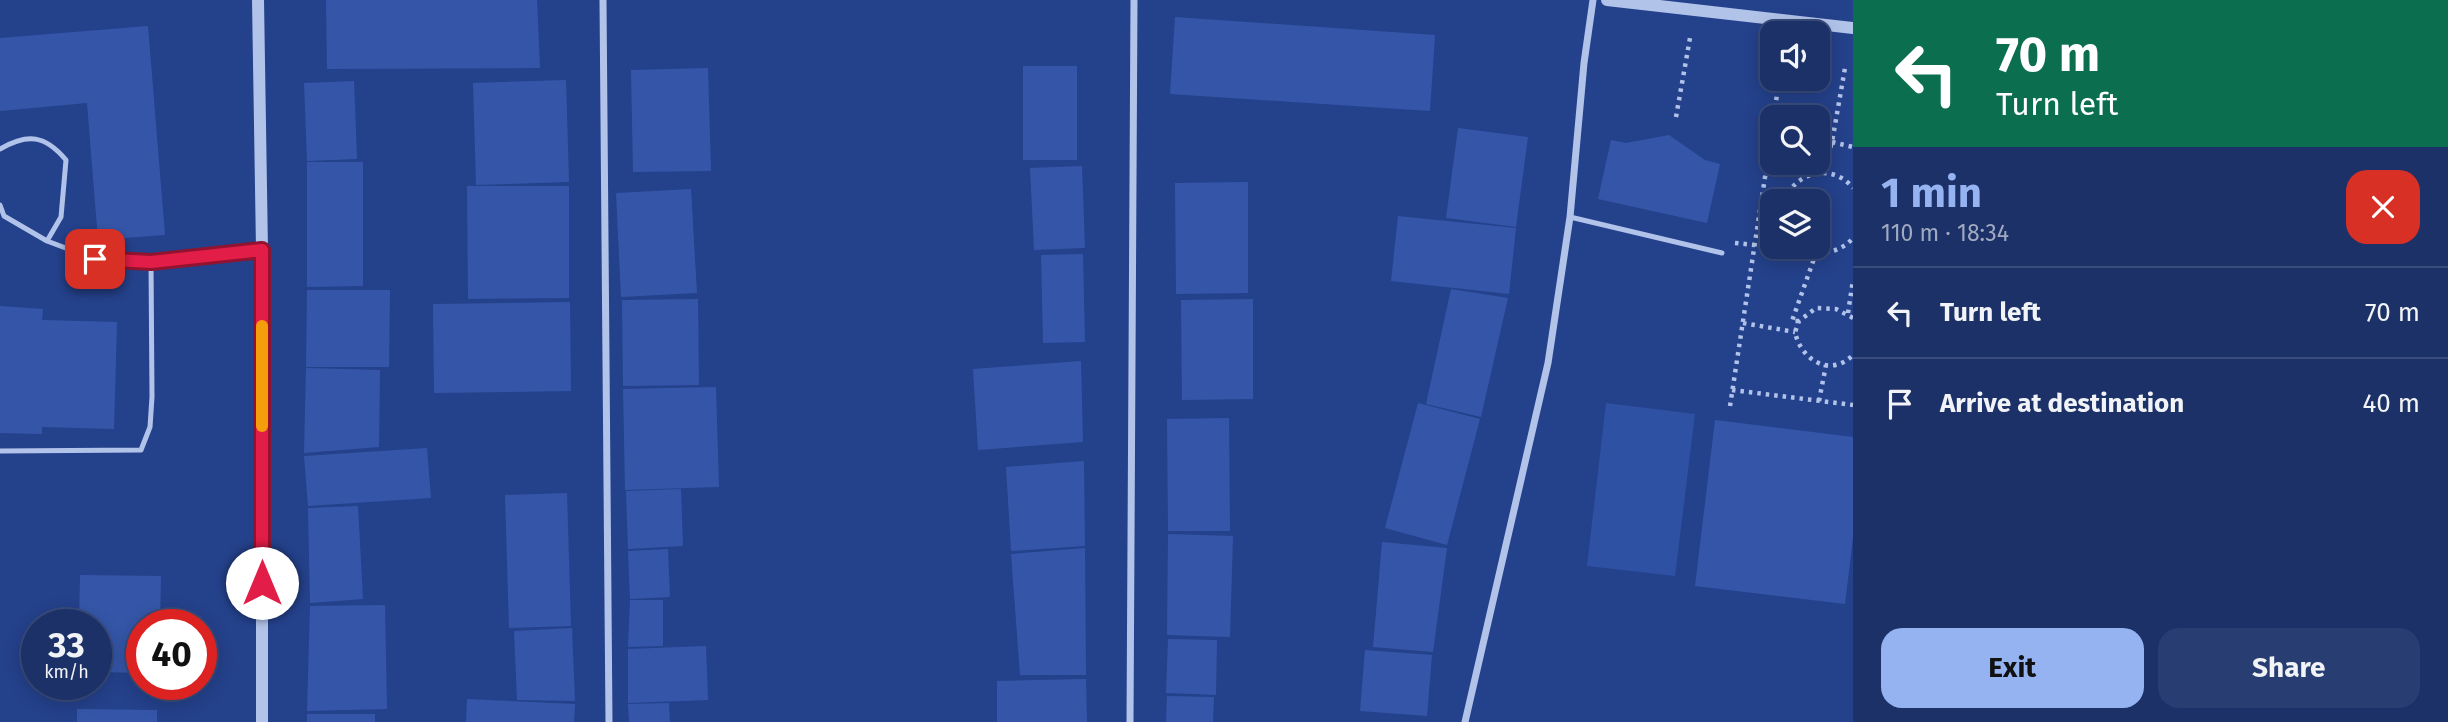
<!DOCTYPE html>
<html lang="en">
<head>
<meta charset="utf-8">
<style>
	body { margin:0; font-family:"Fira Sans",sans-serif; background:#283d71; color:#f1f3f6; height:100vh; display:flex; flex-direction:column; font-size:26px; white-space:nowrap }
	* { box-sizing:border-box; margin:0 }
	p { font-size:23px; color:#a0a9c0 }
	.icon { flex:none; width:38px; height:38px; fill:none; stroke:currentColor; stroke-width:2; stroke-linecap:round; stroke-linejoin:round }
	.map { position:relative; flex:1; overflow:hidden }
	.panel { display:flex; flex-direction:column; background:#1b3168; width:595px }
	.panel>* { flex:none }
	.top-card { background:#0b6e4f; color:#fff; overflow:hidden }
	.controls { position:absolute; left:1760px; top:21px; display:grid; gap:14px }
	.controls a { display:grid; place-items:center; width:70px; height:70px; border-radius:14px; background:#1b3168; box-shadow:0 4px 18px #0003,0 0 0 2px #394c7c; font-size:35px }
	.speed { position:absolute; left:21px; top:609px; display:flex; gap:14px; font-size:35px; font-weight:700; text-align:center }
	.speed>* { display:grid; place-content:center; width:91px; height:91px; border-radius:50%; background:#1b3168; box-shadow:0 4px 18px #0003,0 0 0 2px #394c7c; line-height:1 }
	.speed small { font-size:18px; font-weight:400 }
	.speed .limit { border:10px solid #d22; background:#fff; color:#111 }
	.pin { position:absolute; display:grid; place-items:center; width:60px; height:60px; color:#fff; margin:-30px; border-radius:14px; box-shadow:0 4px 10px #0006 }
	.me { position:absolute; width:77px; margin:-38px; rotate:0deg; stroke-linejoin:round; filter:drop-shadow(0 0 5px #0008) }
	.turn { display:flex; align-items:center; gap:24px; height:147px; padding:0 28px; font-size:32px }
	.turn .icon { width:91px; height:91px; stroke-width:2.5 }
	.turn b { display:block; font-size:49px; line-height:60px }
	.round { display:grid; place-items:center; flex:none; width:74px; height:74px; border-radius:21px; background:#283d71 }
	.overview { display:flex; align-items:center; justify-content:space-between; height:119px; padding:0 28px }
	h1 { font-size:42px; font-weight:700; line-height:52px; color:#95b2f1 }
	.button { display:flex; gap:14px; margin-top:auto; padding:14px 28px }
	.button a { flex:1; height:80px; border-radius:21px; background:#95b2f1; color:#111; font-size:28px; font-weight:700; line-height:80px; text-align:center }
	.button a+a { background:#283d71; color:#f1f3f6 }
	ul { padding:0; list-style:none }
	li { display:flex; align-items:center; gap:21px; height:91px; padding:0 28px; border-top:2px solid #394c7c }
	li div { flex:1 }
	li b { display:block; font-size:26px }
	li em { font-style:normal }
	main { display:flex; flex:1; min-height:0 }
	.map>svg:first-child { display:block }
	.green { fill:#2f51a3 }
	.building { fill:#3556a8 }
	.lines { fill:none; stroke-linecap:round; stroke-linejoin:round }
	.path { stroke:#b2c3ea; stroke-width:4.5; stroke-dasharray:3.5 5; stroke-linecap:butt }
	.service { stroke:#b2c3ea; stroke-width:5 }
	.minor { stroke:#b2c3ea; stroke-width:7 }
	.tertiary { stroke:#b2c3ea; stroke-width:12 }
	.route-casing { stroke:#92132f; stroke-width:18 }
	.route { stroke:#e11d48; stroke-width:12 }
	.slow { stroke:#f59e0b; stroke-width:12 }
</style>
</head>
<body>
<main>
<div class="map">
<svg width="1853" height="722" viewBox="0 0 1853 722">
	<rect width="100%" height="100%" fill="#24418b"/>
	<path class="green" d="M1606,403L1695,414L1675,576L1587,566Z"/>
	<path class="building" d="M326,0H537L540,68L327,69Z
		M1175,17L1435,35L1430,111L1170,94Z
		M148,26L165,235L98,240L87,103L0,111V38Z
		M1023,66H1077V160H1023Z
		M708,68L711,171L633,172L631,70Z
		M566,80L569,182L476,185L473,83Z
		M354,81L357,159L307,161L304,83Z
		M1458,128L1528,137L1516,227L1446,218Z
		M1669,135L1705,160L1720,164L1707,223L1598,199L1611,140L1626,143Z
		M307,162H363V286L307,287Z
		M1082,166L1085,248L1034,250L1030,168Z
		M1248,182V293L1176,294L1175,183Z
		M467,186H569V298L468,299Z
		M691,189L697,293L621,297L616,193Z
		M1398,216L1516,228L1509,294L1391,281Z
		M1083,254L1085,342L1043,343L1041,255Z
		M1451,289L1508,298L1481,417L1426,404Z
		M307,290H390L389,367H306Z
		M698,299L699,385L623,386L622,300Z
		M1253,299V399L1182,400L1181,300Z
		M570,302L571,391L434,393L433,304Z
		M0,306L43,309L42,320L117,322L114,429L42,427V434L0,433Z
		M1081,361L1083,442L978,450L973,369Z
		M306,368L380,370L379,447L304,453Z
		M716,387L719,487L625,490L623,389Z
		M1418,403L1480,419L1447,545L1385,528Z
		M1229,418L1230,531H1168L1167,419Z
		M1715,420L1853,437V537L1845,604L1695,586Z
		M427,448L431,498L308,506L304,456Z
		M1084,461L1085,546L1011,551L1006,467Z
		M681,489L683,546L628,549L626,491Z
		M567,493L571,626L509,628L505,495Z
		M358,506L363,599L310,603L308,508Z
		M1168,534L1233,536L1230,637L1167,635Z
		M1382,542L1447,548L1433,652L1373,647Z
		M1085,548L1086,675H1020L1011,554Z
		M668,549L670,597L630,599L628,551Z
		M80,575L161,576L160,625H142V673L96,672V625H79Z
		M630,600H663V646L628,647Z
		M385,605L387,709L307,711L310,606Z
		M572,628L575,701L517,700L514,631Z
		M1168,639L1217,640L1216,695L1166,693Z
		M706,646L708,700L628,703V649Z
		M1365,650L1432,655L1427,716L1360,711Z
		M1086,679L1087,722H997V681Z
		M1167,696L1214,697L1213,722H1166Z
		M467,699L575,704L574,722H466Z
		M669,703L670,722H629L628,704Z
		M77,709L157,710V722H77Z
		M307,714H375V722H307Z"/>
	<g class="lines">
		<path class="path" d="M1676,117L1690,38
			M1774,117L1779,79
			M1832,142L1853,147
			M1823,172L1832,142L1845,68
			M1784,201C1795,172 1832,162 1853,188
			M1735,243L1755,245
			M1801,247C1819,257 1840,253 1853,238
			M1848,313L1853,280
			M1853,318L1836,309L1816,308L1799,321L1795,332C1801,360 1830,378 1853,355
			M1799,321H1792L1816,253
			M1743,323L1795,332
			M1732,390L1853,405
			M1819,401L1826,365
			M1730,406L1773,125"/>
		<path class="service" d="M0,149C28,133 45,135 66,160L61,217L47,241
			M0,205L4,216L47,241L95,259L151,262
			M1570,217L1722,253
			M0,451L141,450L150,427L152,397L151,262L262,250"/>
		<path class="minor" d="M603,0L609,722
			M1130,722L1134,0
			M1465,722L1548,363L1570,217L1584,63L1593,0"/>
		<path class="tertiary" d="M258,0L262,250V722
			M1607,0L1853,28"/>
	</g>
	<g class="lines">
		<defs>
			<path id="route" d="M95,259L151,262L262,250V583"/>
		</defs>
		<use href="#route" class="route-casing"/>
		<use href="#route" class="route"/>
		<path class="slow" d="M262,326V426"/>
	</g>
</svg>
<div class="controls">
<a><svg class="icon" aria-label="sound" viewBox="0 0 24 24"><path d="M4 9h4l5-4v14l-5-4H4zM17 9q2 3 0 6"/></svg></a>
<a><svg class="icon" aria-label="search" viewBox="0 0 24 24"><circle cx="10" cy="10" r="6"/><path d="M15 15l6 6"/></svg></a>
<a><svg class="icon" aria-label="layers" viewBox="0 0 24 24"><path d="M12 4l9 5-9 5-9-5zM3 14l9 5 9-5"/></svg></a>
</div>
<div class="speed"><div>33<small>km/h</small></div><div class="limit">40</div></div>
<div class="pin" style="left:95px;top:259px;background:#d93025"><svg class="icon" aria-label="arrive" viewBox="0 0 24 24"><path d="M6 21V4h12l-3 4 3 4H6"/></svg></div>
<svg class="me" style="left:262px;top:583px" viewBox="-20 -20 40 40"><circle r="19" fill="#fff"/><path d="M0-13L10 11 0 6-10 11z" fill="#e11d48"/></svg>
</div>
<section class="panel">
<div class="top-card">
<div class="turn"><svg class="icon" aria-label="left" viewBox="0 0 24 24"><path d="M17 20v-9H6M10 6l-5 5 5 5"/></svg><div><b>70 m</b>Turn left</div></div>
</div>
<div class="overview"><div><h1>1 min</h1><p>110 m · 18:34</p></div><a class="round" style="background:#d93025;color:#fff"><svg class="icon" aria-label="close" viewBox="0 0 24 24"><path d="M6 6l12 12M18 6L6 18"/></svg></a></div>
<ul>
<li><svg class="icon" aria-label="left" viewBox="0 0 24 24"><path d="M17 20v-9H6M10 6l-5 5 5 5"/></svg><div><b>Turn left</b></div><em>70 m</em></li>
<li><svg class="icon" aria-label="arrive" viewBox="0 0 24 24"><path d="M6 21V4h12l-3 4 3 4H6"/></svg><div><b>Arrive at destination</b></div><em>40 m</em></li>
</ul>
<div class="button"><a>Exit</a><a>Share</a></div>
</section>
</main>
</body>
</html>
